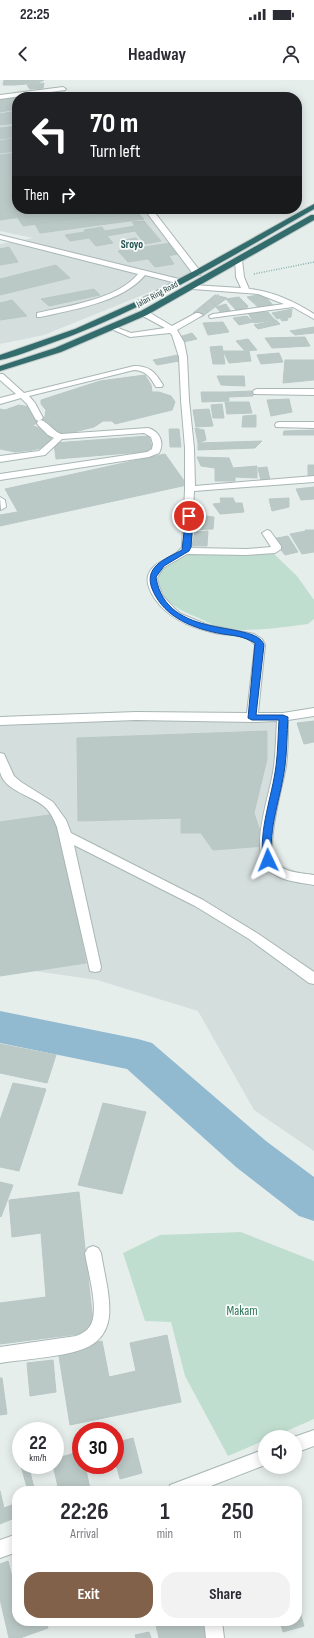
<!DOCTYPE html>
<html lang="en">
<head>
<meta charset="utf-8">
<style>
	body { margin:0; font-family:"Sofia Sans Condensed",sans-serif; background:#f2f2f3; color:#2b2b33; height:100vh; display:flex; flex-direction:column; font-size:15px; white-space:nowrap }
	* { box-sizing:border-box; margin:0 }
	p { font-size:13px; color:#7c7c81 }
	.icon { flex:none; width:22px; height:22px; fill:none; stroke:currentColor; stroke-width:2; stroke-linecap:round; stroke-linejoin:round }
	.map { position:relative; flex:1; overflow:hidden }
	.panel { position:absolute; left:12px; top:1406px; width:290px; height:140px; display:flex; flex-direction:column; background:#fff; border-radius:16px; box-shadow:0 2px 10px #0003 }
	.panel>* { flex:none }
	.guide { position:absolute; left:12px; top:12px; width:290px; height:122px; border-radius:16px; box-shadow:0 2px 10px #0003; background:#202124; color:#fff; overflow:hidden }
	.fabs { position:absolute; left:258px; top:1350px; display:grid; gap:8px }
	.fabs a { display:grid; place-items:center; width:44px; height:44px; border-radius:50%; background:#fff; box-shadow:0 2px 10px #0003; font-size:20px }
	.speed { position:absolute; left:12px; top:1342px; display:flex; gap:8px; font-size:20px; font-weight:700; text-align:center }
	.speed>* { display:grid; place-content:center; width:52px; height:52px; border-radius:50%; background:#fff; box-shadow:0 2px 10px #0003; line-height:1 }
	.speed small { font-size:10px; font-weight:400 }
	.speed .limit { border:6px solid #d22; background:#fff; color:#111 }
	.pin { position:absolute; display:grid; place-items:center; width:34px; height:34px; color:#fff; margin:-17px; border:2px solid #fff; border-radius:50%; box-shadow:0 1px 4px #0007 }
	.me { position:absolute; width:44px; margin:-22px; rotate:358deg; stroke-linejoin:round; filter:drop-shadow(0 0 3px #0008) }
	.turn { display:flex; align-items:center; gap:14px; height:84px; padding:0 12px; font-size:18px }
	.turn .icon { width:52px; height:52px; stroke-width:2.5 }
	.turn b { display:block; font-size:28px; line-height:34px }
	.then { display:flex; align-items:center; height:38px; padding:0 12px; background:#0003; gap:8px; font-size:15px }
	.eta { display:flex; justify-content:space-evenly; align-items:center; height:68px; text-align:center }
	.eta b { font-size:24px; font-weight:700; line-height:28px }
	.button { display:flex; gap:8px; margin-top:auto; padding:8px 12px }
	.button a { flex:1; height:46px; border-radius:16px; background:#82614a; color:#fff; font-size:16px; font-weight:700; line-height:46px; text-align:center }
	.button a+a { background:#f2f2f3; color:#2b2b33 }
	.status { display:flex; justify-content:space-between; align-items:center; height:28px; padding:0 20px; background:#fff; direction:ltr }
	.status svg { height:11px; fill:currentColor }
	header { display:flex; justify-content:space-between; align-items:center; height:52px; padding:0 12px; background:#fff; font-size:18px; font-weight:700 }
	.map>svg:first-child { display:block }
	.built { fill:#d4dedc }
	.green { fill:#c0decf }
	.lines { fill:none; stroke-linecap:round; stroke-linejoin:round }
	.river { fill:#91bad1; fill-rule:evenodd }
	.building { fill:#bbc9c6; stroke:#b9c8c5 }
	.minor-tunnel { stroke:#bfcbc9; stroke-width:7; stroke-dasharray:7 3.5; stroke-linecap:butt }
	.minor-casing { stroke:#a8b6b5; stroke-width:2 }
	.highway-casing { stroke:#c2cac9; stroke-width:2 }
	.path { stroke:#88b1ac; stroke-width:1.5; stroke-dasharray:1 1.5; stroke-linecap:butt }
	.minor { fill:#fff; fill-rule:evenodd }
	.highway { fill:#326c6c; fill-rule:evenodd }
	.route { fill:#1a73e8; stroke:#114b97 }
	.labels { text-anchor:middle; stroke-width:3.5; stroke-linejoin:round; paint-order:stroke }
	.far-street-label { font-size:9px; fill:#25403f; stroke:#f7fbfa }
	.far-quarter-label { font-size:11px; font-weight:bold; fill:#215250; stroke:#f7fbfa }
	.near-park-label { font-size:13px; fill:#30765a; stroke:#f7fbfa }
</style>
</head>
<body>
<div class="status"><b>22:25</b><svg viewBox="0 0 49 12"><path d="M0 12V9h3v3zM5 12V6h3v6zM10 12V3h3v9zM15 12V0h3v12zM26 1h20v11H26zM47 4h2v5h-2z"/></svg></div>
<header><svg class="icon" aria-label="back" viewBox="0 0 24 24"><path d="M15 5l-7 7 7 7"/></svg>Headway<svg class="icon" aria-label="person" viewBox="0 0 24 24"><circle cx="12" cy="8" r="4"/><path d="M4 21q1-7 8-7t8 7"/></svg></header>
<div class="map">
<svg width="314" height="1558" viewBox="0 0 314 1558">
	<rect width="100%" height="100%" fill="#e6eeec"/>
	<path class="built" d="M63,9L69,17H17V129H151L197,193L44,255L0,264V164L33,158L0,151V18Z
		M283,637L268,780L314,798V1071L254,1030L198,931L97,900L0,886V643Z"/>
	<path class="green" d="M274,474L297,496L314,520V539L308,544C284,547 245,553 222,548C214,546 207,542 199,538C177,529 160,522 158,495L164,487L187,475Z
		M241,1152L314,1181V1339L273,1357H265V1360L228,1376L185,1296L171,1242L145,1241L123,1173L160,1155Z"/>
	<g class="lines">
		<path class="river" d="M0,931L138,959L152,963L266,1061L314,1097V1141L299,1136L236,1087L127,989L0,963Z"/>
	</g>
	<path class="building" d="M4,0H44L38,3L15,5H3Z
		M44,3L43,8L30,9L27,5Z
		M49,12L53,17H17V29L0,32V19Z
		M17,31V43L0,45V34Z
		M17,46V57L0,59V48Z
		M17,58V71L0,73V61Z
		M17,73V95L0,97V75Z
		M17,96V123L0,126V98Z
		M17,123V129H24L0,133V126Z
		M27,129H77L0,140V133Z
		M82,129L135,130L23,146L18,138Z
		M135,130L144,139L40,153L35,144Z
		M144,141L161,161L145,164L135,151L107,156L113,163L96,166L89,158L70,161L65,155L85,152L84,150L102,147L105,151L135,146L132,142Z
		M136,158L141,165L125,168L119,161Z
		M171,163L179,174L128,182L118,171Z
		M9,167L18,182L0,185V169Z
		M169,176L174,184L155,187L148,179Z
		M56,185L70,198L0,215V199Z
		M94,209L100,215L49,226L41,219Z
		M263,214L273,225L259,228L247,217Z
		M215,215L227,218L203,236L193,233Z
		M239,217L248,226L247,228L236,230L226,219Z
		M12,220L27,236L0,240V223Z
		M226,224L231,232L222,234L216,227Z
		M292,229L291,237L287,238L288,240L282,241L280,238L277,239L272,233Z
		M268,232L275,240L254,243L248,233Z
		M247,236L253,242L239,245L233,238Z
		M276,240L280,244L258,249L254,245Z
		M223,242L229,252L208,255L203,243Z
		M314,247V253L295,255L290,251Z
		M192,253L197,259L183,262L179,257Z
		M305,257L310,266L272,268L265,258Z
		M248,259L257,270L245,271L236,261Z
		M222,266L225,284H213L210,267Z
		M223,271H249L251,281L229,283Z
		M279,273L283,282L261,284L257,275Z
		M178,275L179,281L157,285L153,280Z
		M285,280H314V300L283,303Z
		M145,295L151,305L152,312H159L171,316L175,322L172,330L115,344L112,341H103L94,347L66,354H54L44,342L46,330L41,324V320L100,301Z
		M217,296H244L245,306L221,305Z
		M252,311L253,316L229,317L228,312Z
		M201,312H228L229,321L202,322Z
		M289,319L292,332L271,336L267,320Z
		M225,322H249L252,333L227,334Z
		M222,324L224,338H213L211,325Z
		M19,325L30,327V332L36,339L44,337V342L31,345L42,349L50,355L52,360L46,367L32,370L15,372L0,369V329L5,330Z
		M209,329L213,346L196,347L193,330Z
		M256,335V347H242L243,336Z
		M195,348L204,350L206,360L198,363Z
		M169,349H179L181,367H170Z
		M314,350V355H283L284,351Z
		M149,356L153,371L56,379L54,363Z
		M262,361L255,368L198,370V363Z
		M165,374L187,405L23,441L5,409Z
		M197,377L229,378L233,388L257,386V398L235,397V401H215V388L201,386Z
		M308,385H314V396H308Z
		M267,387L270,400L261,401L258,388Z
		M314,407V419L301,420L296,409Z
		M220,418H233L235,423H242L244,432L220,434L213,424L221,423Z
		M289,418V427L272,431L269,419Z
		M17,432L23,441L0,446V435Z
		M197,435L214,437L213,449L191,450Z
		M305,450H314V464L306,451Z
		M208,451L207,466H192L195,452Z
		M306,451L314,464V472L302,474L290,454Z
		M288,456L298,472L285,475L272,459Z
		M314,641V662L304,664L297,643Z
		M267,651V679L254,733L265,766L213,770L201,753H181V738L78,741L77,658Z
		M56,734L86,883L0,896V742Z
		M0,964L56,975L47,1003L0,993Z
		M13,1003L46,1009L19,1091L0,1087V1040Z
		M103,1023L146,1032L122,1114L78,1105Z
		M0,1102L13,1105L1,1137L0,1136Z
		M79,1112L94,1252L0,1264V1223L46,1217L41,1153L12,1157L9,1120Z
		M167,1255L181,1322L70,1345L58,1270L102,1261L109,1297L136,1291L130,1263Z
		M53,1280L56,1312L30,1316L27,1283Z
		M0,1298H2L7,1334L0,1335Z
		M133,1358L142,1393L120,1399L115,1380V1363Z
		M81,1371V1385H85L90,1409L84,1411H59L53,1385H55V1379Z
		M21,1374V1385H28L35,1411H28L18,1375Z
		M0,1411L4,1428L17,1423V1437L0,1444Z
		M8,1481L12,1497L17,1495V1541H46L48,1548L20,1558H9L0,1519V1484Z
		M297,1522L304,1546L283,1552L280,1541H297Z
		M155,1541H205L209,1558H159Z
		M149,1552L151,1558H136L135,1555Z"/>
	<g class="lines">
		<path class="minor-tunnel" d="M199,235L221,216"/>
		<defs>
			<path id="minor" d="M63,7L66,9L65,10L0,19V15Z
				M144,129H152L200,191V195H194Z
				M0,155L183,200L184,202L180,204L145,195C123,222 72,230 40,237H37V233C67,226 118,219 138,194L0,159Z
				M235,178H238L242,180L244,197L249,209C272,211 295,222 314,234V239L293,227L210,238L209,236L213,234L284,224L258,214L193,209L189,207L193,205L241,208L236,197Z
				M141,231H147L172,246L196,233H199L203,235L177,250L184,262L187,277L189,320L194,368L195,406L314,396V402L194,411L191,468L247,469L271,467L262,453L267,450L270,451L281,466V469L275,473L247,475L187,474L163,488L157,498L159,506L163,516L174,528L181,534L208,545L254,554L262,559L265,565L258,633H283L314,628V636L288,640C288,655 288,671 286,686C283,705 264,769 276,783C285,793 302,793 314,795V805C299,802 276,801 266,787C250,764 271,713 274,686C276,671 276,656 277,641L252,642L136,640L0,645V637L136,632L247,633L255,565C247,553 227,556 215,553C191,548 169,539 155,519C151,513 146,504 148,496C153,479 174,480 182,467L185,410V368L181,320L179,277L172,255L170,253L130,257L109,248L113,246L131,253L165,248L141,235Z
				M134,286C150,286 155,292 163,305L162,307H156C150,297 147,291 134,290L29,316L35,323L43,338L39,341L36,340L27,324L21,318L0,324V318L16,314L0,300V294H3L24,313Z
				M257,309H314V315L254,314L253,312L254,310Z
				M41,340C49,343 53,351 61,354L148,348C159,351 165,362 159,373L149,377L0,400V394L147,372L152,369L153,364L151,357L144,353L62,359L45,375L0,382V376L39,371L54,358L48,355L38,345L37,343L38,341Z
				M279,342H314V348L276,347L275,345L276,343Z
				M0,417L5,420L6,427L1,430Z
				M0,673L4,674L14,696L21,702L53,722L66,740L71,753L203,820L257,853L314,892V904L309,903L249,859L195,826L74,765L101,887L100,891L95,892L90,891L57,747C54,740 51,733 46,728C33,715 5,712 0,692C0,687 0,679 0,673Z
				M93,1166L98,1168L101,1173C104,1193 111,1216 109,1237C108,1245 104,1255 97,1261C80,1277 24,1279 0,1283V1267L76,1256C82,1254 90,1249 92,1242C98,1225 88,1192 85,1173L88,1168Z
				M314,1350V1366L295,1373L294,1357Z
				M265,1369V1385L198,1411H168L170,1405Z
				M17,1454V1472L0,1478V1460Z
				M204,1541H222L224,1558H206Z"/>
			<path id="highway" d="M314,124V129C227,179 141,232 46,265C31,270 16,277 0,280V275L75,249L133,223L194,191Z
				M311,135H314V140L147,235L61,272L0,291V286L55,268L141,231Z"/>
		</defs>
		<use href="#minor" class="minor-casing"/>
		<use href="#highway" class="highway-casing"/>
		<path class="path" d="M254,194L314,182"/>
		<use href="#minor" class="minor"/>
		<use href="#highway" class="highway"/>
	</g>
	<path class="route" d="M186,434H189L193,436L191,467L189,471L164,486L156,497C166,562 256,539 264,565L256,635H283L288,637C287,654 287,670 285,686C281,717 268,748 272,780L268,783L263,780C259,748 272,717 276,686C278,671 278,655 279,640H252L248,638L255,563C242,556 237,556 223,554C194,549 165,538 153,511C142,487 165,479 182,470Z"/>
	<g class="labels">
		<g class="far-street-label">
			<text transform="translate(157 214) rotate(-28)" y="3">Jalan Ring Road</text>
		</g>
		<g class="far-quarter-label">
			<text x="132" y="168">Sroyo</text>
		</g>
		<g class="near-park-label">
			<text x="242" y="1235">Makam</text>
		</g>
	</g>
</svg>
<div class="fabs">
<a><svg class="icon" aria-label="sound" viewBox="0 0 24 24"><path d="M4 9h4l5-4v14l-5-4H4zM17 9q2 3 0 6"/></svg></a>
</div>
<div class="speed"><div>22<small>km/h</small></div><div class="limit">30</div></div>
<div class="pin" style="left:189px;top:436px;background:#d93025"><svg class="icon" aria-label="arrive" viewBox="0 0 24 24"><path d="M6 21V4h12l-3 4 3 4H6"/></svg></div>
<svg class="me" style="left:268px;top:780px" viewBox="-20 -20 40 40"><path d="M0-17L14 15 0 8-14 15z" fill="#1a73e8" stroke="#fff" stroke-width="4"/></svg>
<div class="guide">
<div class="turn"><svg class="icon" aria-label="left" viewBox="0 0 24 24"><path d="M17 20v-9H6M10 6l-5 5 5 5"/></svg><div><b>70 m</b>Turn left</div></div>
<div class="then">Then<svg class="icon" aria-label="right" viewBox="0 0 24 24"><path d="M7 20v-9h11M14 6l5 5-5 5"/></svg></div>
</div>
<section class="panel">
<div class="eta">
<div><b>22:26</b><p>Arrival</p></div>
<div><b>1</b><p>min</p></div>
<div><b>250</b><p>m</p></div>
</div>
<div class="button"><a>Exit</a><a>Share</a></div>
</section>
</div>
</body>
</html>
